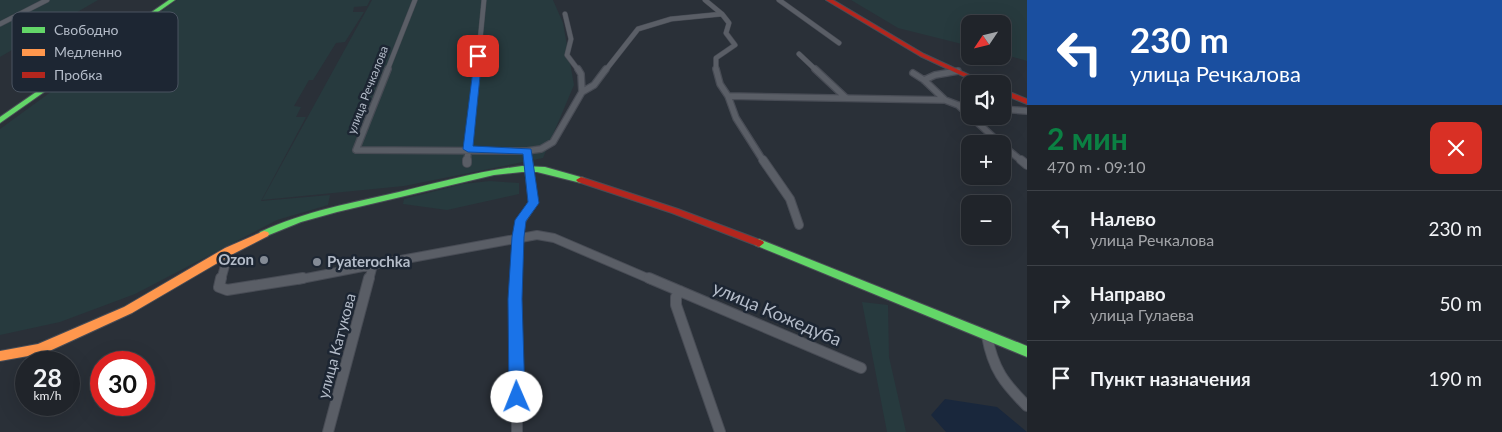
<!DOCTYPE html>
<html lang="ru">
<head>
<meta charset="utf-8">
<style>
	body { margin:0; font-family:Lato,sans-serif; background:#2d3036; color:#f1f3f6; height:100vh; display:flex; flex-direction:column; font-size:19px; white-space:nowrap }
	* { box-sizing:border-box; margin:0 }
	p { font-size:16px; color:#a2a4a8 }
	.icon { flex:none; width:28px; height:28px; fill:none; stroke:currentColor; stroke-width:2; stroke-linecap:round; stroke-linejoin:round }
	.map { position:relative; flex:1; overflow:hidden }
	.drawer { display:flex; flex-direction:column; background:#20242a; width:475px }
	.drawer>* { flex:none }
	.guide { background:#1a4fa0; color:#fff; overflow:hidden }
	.needle { width:32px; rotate:235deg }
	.fabs { position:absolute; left:961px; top:15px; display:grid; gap:10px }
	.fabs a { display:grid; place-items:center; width:50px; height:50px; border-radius:10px; background:#20242a; box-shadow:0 5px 20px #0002,0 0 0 1px #3d4147; font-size:25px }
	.speed { position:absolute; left:15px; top:351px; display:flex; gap:10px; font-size:25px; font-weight:700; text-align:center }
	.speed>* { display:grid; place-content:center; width:65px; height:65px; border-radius:50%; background:#20242a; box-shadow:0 5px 20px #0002,0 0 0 1px #3d4147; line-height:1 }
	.speed small { font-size:12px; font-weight:400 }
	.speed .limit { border:8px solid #d22; background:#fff; color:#111 }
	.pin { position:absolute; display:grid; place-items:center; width:42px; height:42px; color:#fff; margin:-21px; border-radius:10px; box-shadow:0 2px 8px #0006 }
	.me { position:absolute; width:55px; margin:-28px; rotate:359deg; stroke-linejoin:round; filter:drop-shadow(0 0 4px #0008) }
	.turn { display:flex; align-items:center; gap:18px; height:105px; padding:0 20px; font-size:22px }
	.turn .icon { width:65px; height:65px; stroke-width:2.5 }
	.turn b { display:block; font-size:35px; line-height:42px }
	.round { display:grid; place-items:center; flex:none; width:52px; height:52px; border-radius:10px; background:#2d3036 }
	.overview { display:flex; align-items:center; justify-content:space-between; height:85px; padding:0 20px }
	h1 { font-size:30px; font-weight:700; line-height:38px; color:#0b8043 }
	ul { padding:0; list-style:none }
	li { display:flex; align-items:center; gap:15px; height:75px; padding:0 20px; border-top:1px solid #3d4147 }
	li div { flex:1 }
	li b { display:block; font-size:19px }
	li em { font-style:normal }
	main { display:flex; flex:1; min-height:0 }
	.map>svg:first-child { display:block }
	.green { fill:#273a3e }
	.water { fill:#19273c }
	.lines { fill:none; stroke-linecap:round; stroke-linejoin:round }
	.street-far3-casing { stroke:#484c55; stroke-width:5.5 }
	.street-far2-casing { stroke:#484c55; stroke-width:8 }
	.street-far1-casing { stroke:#484c55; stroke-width:10 }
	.street-casing { stroke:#484c55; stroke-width:12 }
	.fast-casing { stroke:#484c55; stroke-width:2 }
	.slow-casing { stroke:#484c55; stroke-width:2 }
	.jam-casing { stroke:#484c55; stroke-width:2 }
	.street-far3 { stroke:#5a5e66; stroke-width:4.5 }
	.street-far2 { stroke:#5a5e66; stroke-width:5.5 }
	.street-far1 { stroke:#5a5e66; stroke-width:8 }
	.street { stroke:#5a5e66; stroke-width:10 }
	.fast { fill:#63d668; fill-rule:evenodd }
	.slow { fill:#ff974d; fill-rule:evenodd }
	.jam { fill:#b3261e; fill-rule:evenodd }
	.route { fill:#1a73e8; stroke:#114b97 }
	.poi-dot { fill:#848b96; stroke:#1d2633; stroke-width:2 }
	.labels { text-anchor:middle; stroke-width:5; stroke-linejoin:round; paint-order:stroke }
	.far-street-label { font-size:12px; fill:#b4bcc9; stroke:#1d2633 }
	.poi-label { font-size:15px; font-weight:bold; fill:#b4bcc9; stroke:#1d2633; text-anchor:end }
	.street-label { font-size:15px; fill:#b4bcc9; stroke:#1d2633 }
	.near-street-label { font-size:18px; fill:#b4bcc9; stroke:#1d2633 }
	.key { fill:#1d2633; stroke:#4a5360; stroke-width:1 }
	.key-label { font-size:14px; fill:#b4bcc9 }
</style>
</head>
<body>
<main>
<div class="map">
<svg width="1027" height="432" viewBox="0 0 1027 432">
	<rect width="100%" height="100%" fill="#2a3038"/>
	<path class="green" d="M0,0H98L0,57Z
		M177,0H370L367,6L354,7L353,12H364L345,42L336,43L313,80H309L294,106L301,107L296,117H306L261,201L330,195L328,205L277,220L135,294L60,322L0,335V129Z
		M372,0H553L563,23L574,85L543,158L404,186L262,200Z
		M851,0H1027V61L1003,54L1002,24H970V46L898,28Z
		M490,181L519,183V194L447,210L403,204L404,199L463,184Z
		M862,302L888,305L889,357L906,432H887Z"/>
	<path class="water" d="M945,399L997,407L1027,432H946L931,415Z"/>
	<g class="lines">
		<defs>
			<path id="street-far3" d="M705,0L722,14L729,23L726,33L735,45L716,58V71
				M779,0L839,43
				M565,14L571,39L567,55L579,71
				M0,24L47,0
				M799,54L817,71
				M387,71L415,0
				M477,71L484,0
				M605,71L638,29L671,19L722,14"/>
			<path id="street-far2" d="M388,69L356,150L527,151L528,162
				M716,69L720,84L728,96L736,118L764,162
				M815,69L845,97
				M913,73L924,80L945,100L958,105L1001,144
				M924,80L935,75L958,71
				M582,92L594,85L606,69
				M728,96L945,100
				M958,105L970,107
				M1002,109L1027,111
				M1002,145L1023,162
				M527,151L541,149L553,142L582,92L581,74L578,69
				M467,162L477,69"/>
			<path id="street-far1" d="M763,160L790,199L799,225
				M1021,160L1027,165
				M467,163V160
				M221,280L229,251
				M296,280L373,265
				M369,280L373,265L537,235L554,238L652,280
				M516,280L518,237L521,221L533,203L528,160"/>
			<path id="street" d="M221,278L219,287L227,290L303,278
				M516,278L517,432
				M649,278L861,368
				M680,291L676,297V305L720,432
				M987,336C993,369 1004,383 1027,406
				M328,432L369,278"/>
			<path id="fast" d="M169,0H175L0,123V117Z
				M522,166L545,167L584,178L586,180L581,183L537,172H522L494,175L337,212L301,222L264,237L259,234L260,232C305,211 352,203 399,192C440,182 480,171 522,166Z
				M759,239L1027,346V357L755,245L754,243L755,241Z"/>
			<path id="slow" d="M264,231L268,232L269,234L268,236L233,254L132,313L45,353L0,361V351L38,344L124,307L225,248Z"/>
			<path id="jam" d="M826,0H833L924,54L989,84H980L920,56Z
				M1002,89L1027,99V104L1002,94Z
				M581,177L678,209L763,241L764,243L759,247L755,245L672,213L578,182L576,180Z"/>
		</defs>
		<use href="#street-far3" class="street-far3-casing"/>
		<use href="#street-far2" class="street-far2-casing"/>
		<use href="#street-far1" class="street-far1-casing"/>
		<use href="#street" class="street-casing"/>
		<use href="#fast" class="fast-casing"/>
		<use href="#slow" class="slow-casing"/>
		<use href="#jam" class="jam-casing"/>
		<use href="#street-far3" class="street-far3"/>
		<use href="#street-far2" class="street-far2"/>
		<use href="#street-far1" class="street-far1"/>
		<use href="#street" class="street"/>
		<use href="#fast" class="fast"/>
		<use href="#slow" class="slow"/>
		<use href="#jam" class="jam"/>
	</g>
	<path class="route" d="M475,54L482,56L473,146L531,149L539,203L526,221L524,237L522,299L525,397L522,402L517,404L511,402L509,397L508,299L512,237L515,220L528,202L523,154L468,152L463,149Z"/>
	<g class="poi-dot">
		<circle cx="264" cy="260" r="5"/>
		<circle cx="317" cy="262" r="5"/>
	</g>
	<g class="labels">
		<g class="far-street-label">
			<text transform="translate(368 90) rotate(-69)" y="4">улица Речкалова</text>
		</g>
		<g class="poi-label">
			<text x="254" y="265">Ozon</text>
			<text x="327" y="267" text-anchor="start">Pyaterochka</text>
		</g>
		<g class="street-label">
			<text transform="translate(337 346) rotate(-75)" y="5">улица Катукова</text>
		</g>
		<g class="near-street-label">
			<text transform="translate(777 314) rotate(23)" y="6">улица Кожедуба</text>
		</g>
	</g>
	<rect x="12" y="12" width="166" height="80" rx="8" class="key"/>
	<rect x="22" y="27" width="23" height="6" fill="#63d668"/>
	<rect x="22" y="49" width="23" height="7" fill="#ff974d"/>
	<rect x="22" y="72" width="23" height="6" fill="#b3261e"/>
	<g class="key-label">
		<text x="54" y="35">Свободно</text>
		<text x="54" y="57">Медленно</text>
		<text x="54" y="80">Пробка</text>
	</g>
</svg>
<div class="fabs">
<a><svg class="needle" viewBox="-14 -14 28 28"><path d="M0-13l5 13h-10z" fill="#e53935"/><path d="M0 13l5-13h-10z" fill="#a2a4a8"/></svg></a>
<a><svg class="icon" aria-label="sound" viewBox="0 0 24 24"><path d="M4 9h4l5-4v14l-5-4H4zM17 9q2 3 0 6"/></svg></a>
<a>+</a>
<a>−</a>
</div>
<div class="speed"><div>28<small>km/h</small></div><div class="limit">30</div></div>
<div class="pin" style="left:478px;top:56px;background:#d93025"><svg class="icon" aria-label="arrive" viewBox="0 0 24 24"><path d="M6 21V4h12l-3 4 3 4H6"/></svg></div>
<svg class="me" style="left:517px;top:397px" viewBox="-20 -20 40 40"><circle r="19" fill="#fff"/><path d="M0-13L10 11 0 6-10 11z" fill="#1a73e8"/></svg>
</div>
<section class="drawer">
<div class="guide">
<div class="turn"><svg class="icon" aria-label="left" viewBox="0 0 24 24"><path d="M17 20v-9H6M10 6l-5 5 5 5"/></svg><div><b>230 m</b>улица Речкалова</div></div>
</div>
<div class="overview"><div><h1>2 мин</h1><p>470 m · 09:10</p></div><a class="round" style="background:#d93025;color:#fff"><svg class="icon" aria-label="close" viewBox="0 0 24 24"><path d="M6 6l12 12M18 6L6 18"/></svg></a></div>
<ul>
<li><svg class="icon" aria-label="left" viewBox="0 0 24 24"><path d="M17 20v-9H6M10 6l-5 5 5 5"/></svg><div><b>Налево</b><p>улица Речкалова</p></div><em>230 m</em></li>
<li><svg class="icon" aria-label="right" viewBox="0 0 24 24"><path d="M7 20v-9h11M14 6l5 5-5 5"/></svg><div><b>Направо</b><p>улица Гулаева</p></div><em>50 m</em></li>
<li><svg class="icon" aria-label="arrive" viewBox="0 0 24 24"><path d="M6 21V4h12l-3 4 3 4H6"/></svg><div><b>Пункт назначения</b></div><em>190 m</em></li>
</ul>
</section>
</main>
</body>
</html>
